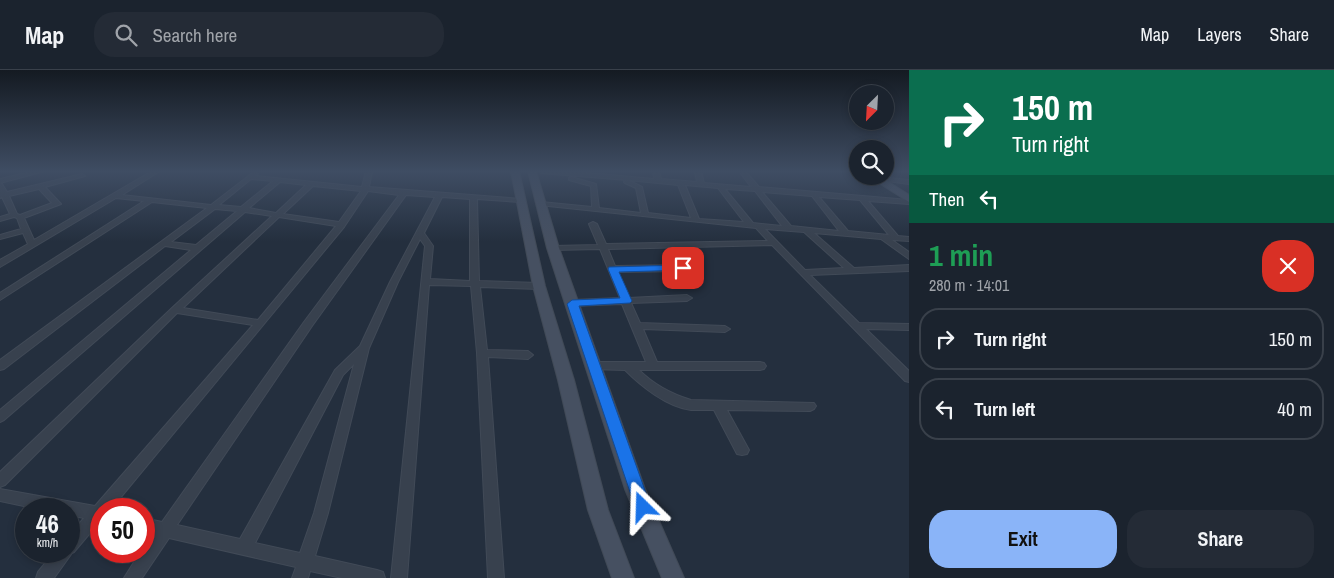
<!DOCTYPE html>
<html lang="en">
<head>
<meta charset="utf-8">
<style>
	body { margin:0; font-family:"Archivo Narrow",sans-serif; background:#242b36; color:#f1f3f6; height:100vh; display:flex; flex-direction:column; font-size:19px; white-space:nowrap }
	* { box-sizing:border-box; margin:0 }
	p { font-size:16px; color:#a0a4aa }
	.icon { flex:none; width:28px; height:28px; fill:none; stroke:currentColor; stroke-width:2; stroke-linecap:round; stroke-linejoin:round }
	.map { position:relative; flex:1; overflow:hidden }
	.sheet { display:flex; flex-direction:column; background:#1b232e; width:425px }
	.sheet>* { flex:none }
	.top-card { background:#0b6e4f; color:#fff; overflow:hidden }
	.needle { width:32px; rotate:204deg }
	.fabs { position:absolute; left:849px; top:15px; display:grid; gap:10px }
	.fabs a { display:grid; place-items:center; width:45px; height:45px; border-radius:50%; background:#1b232e; box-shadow:0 2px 8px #0003,0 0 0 1px #39404a; font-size:25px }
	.speed { position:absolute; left:15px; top:428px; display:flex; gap:10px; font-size:25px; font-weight:700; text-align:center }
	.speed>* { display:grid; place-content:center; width:65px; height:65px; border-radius:50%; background:#1b232e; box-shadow:0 2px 8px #0003,0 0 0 1px #39404a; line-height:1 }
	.speed small { font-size:12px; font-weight:400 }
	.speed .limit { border:8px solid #d22; background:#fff; color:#111 }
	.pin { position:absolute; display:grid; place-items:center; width:42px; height:42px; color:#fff; margin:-21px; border-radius:10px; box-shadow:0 2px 8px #0006 }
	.me { position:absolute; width:55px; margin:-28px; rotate:338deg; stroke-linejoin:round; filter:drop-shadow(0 0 4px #0008) }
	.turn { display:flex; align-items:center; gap:18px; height:105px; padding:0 20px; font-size:22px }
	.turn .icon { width:65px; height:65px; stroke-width:2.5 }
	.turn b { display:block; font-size:35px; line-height:42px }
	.then { display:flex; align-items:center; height:48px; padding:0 20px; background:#0003; gap:10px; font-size:19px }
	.round { display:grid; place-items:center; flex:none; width:52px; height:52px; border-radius:20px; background:#242b36 }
	.overview { display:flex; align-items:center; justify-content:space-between; height:85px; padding:0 20px }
	h1 { font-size:30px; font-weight:700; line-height:38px; color:#1e9e55 }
	.action { display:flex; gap:10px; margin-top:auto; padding:10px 20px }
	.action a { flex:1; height:58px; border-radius:20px; background:#8ab4f8; color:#111; font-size:20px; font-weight:700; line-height:58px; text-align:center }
	.action a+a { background:#242b36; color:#f1f3f6 }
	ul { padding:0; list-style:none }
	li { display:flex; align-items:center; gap:15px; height:62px; margin:0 10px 8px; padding:0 10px; border:2px solid #39404a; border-radius:20px }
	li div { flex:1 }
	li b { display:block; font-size:19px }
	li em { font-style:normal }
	header { display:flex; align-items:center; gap:30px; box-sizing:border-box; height:70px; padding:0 25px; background:#1b232e; border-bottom:1px solid #39404a }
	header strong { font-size:24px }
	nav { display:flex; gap:28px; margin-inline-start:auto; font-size:18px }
	.search { width:350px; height:45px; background:#242b36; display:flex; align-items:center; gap:12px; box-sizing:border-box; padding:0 18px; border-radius:20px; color:#a0a4aa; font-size:19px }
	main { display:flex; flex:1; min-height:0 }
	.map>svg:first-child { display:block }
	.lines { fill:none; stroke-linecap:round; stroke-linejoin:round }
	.street-casing { stroke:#414a57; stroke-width:2 }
	.secondary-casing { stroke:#414a57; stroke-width:2 }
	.street { fill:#38414e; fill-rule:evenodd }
	.secondary { fill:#465061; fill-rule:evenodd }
	.route { fill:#1a73e8; stroke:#114b97 }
</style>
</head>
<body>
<header>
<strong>Map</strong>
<div class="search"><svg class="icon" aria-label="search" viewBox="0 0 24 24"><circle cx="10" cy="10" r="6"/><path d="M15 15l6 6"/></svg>Search here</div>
<nav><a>Map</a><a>Layers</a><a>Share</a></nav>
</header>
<main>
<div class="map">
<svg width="909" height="508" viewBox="0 0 909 508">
	<rect width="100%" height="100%" fill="#242f3e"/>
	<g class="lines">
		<defs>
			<path id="street" d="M34,101H45L0,113V109Z
				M152,101H160L122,125L211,135L255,101L258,103L256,106L362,117L366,101H372L369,117L522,129L523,130L520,132L477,129L479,211L539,213L544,216L539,219L480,217L487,280L528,281L533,285L528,289L488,287L504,508H488L477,283L471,216L429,215L407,508H391L425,176L420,169L398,212L369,278L328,443L315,486L377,500L383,502L385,508H342L310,501L308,508H292L296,497L169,468L142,508H124L141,481H144V478L153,464L144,462V448L162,452L304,252L399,125L368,121L344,157L111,439H101V450L74,482L72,483L54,508H36L38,502L55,481H69V466L84,448L69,445V439H38L0,431V419L95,436L253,255L177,243L5,415L0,417V402L172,238L272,146L245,142L4,350L0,352V340L191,180L165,176L4,299L0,300V290L207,138L152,132L0,230V223L144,131L116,128L0,197V190L28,174L23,163L0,169V165L21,159L17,148L14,147L0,151V147L10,144L2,127L0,128V113L2,114L7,122L82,104L85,106L45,117L61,134L24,148L34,170ZM251,109L273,111L241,137L219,135ZM280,112L306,115L276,143L249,138ZM313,116L361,121L339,152L283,144ZM39,119L52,133L20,145L17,144L9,126ZM406,125L435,127L390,212L360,276L335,300L240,469L177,455L312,256ZM442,127L470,129V211L430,209L433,176L424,163ZM215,139L237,141L196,175L171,172ZM279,147L336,156L258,250L183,238ZM354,294L314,443L300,483L255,473L343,305Z
				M538,101H565L654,109L653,101H659L661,109L697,112L695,101H701L704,113L751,117L739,101H745L759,117L909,130V134L868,131L898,166L909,167V171L892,170L909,182V189L881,169L814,163L854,198L909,195V201L810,205L859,253L909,254V260L866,259L909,301V312L905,311L772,175L608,179L615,196L683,195L687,198L683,201L617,202L629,228L687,225L692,228L687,231L631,233L640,253L725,256L730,259L725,262L643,259L657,292H760L764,293L766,296L764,299L760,300H639C653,314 671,324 691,330L814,333L816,336L814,339L810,341L727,340L749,380L747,384L742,385L737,384L714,340C707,340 699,340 691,340C667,337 641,316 625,300L589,299L587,296L589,293L593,292H646L622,234L572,236L567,233L572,230L620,228L600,179L553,180L549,178L553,176L598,175L589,154L593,152L597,154L606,174L768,171L756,158L539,135V133L541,132L592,137L591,116L569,110V108L571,107L596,114L599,138L641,143L636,118L625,113L624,112L627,110L541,103ZM628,110L678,115L691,148L648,143L642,117ZM685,115L718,118L744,152L699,149ZM725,119L755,121L782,156L753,153ZM762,122L812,126L839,161L791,156ZM819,127L860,130L889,165L848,161ZM765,159L804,162L844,198L805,200Z
				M889,108L909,110V114L887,111V109Z"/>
			<path id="secondary" d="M511,101H519L545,216L574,310L608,440L634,508H612L588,440L558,310L533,216Z
				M528,101H536L559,178L645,419L684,508H662L625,419L547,178Z
				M868,106H879L909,125V132Z"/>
		</defs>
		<use href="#street" class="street-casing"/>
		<use href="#secondary" class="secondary-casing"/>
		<use href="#street" class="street"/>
		<use href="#secondary" class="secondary"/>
	</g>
	<linearGradient id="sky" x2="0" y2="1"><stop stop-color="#141a22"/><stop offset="0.59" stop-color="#3f4d63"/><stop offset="1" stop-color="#3f4d63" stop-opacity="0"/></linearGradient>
	<rect width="909" height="172" fill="url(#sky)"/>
	<path class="route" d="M683,195L687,196V200L619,202L632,231L630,233L579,236L651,437L649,442L643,445L637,442L635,437L567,234L572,230L620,228L608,199L609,197Z"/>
</svg>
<div class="fabs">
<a><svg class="needle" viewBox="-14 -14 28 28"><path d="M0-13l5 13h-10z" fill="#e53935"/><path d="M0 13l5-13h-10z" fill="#a0a4aa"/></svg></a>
<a><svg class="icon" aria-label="search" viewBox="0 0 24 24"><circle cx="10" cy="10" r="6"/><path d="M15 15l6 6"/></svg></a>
</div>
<div class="speed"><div>46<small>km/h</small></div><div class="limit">50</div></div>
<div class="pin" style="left:683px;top:198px;background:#d93025"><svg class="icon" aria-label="arrive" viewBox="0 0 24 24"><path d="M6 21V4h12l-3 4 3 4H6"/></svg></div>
<svg class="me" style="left:643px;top:437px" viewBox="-20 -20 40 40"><path d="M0-17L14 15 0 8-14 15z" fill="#1a73e8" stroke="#fff" stroke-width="4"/></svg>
</div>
<section class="sheet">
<div class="top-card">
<div class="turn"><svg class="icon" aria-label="right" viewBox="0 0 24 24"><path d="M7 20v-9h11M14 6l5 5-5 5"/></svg><div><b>150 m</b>Turn right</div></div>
<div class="then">Then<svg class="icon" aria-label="left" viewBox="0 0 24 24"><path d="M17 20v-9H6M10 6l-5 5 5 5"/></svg></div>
</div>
<div class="overview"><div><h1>1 min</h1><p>280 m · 14:01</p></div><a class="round" style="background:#d93025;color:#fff"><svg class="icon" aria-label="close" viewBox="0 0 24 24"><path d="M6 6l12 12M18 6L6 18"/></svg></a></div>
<ul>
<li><svg class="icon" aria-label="right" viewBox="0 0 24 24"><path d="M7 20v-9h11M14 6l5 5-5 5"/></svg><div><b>Turn right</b></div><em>150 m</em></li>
<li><svg class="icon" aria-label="left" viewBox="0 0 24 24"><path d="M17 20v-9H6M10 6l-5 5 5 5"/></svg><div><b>Turn left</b></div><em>40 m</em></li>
</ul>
<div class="action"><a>Exit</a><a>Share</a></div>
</section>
</main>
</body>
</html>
